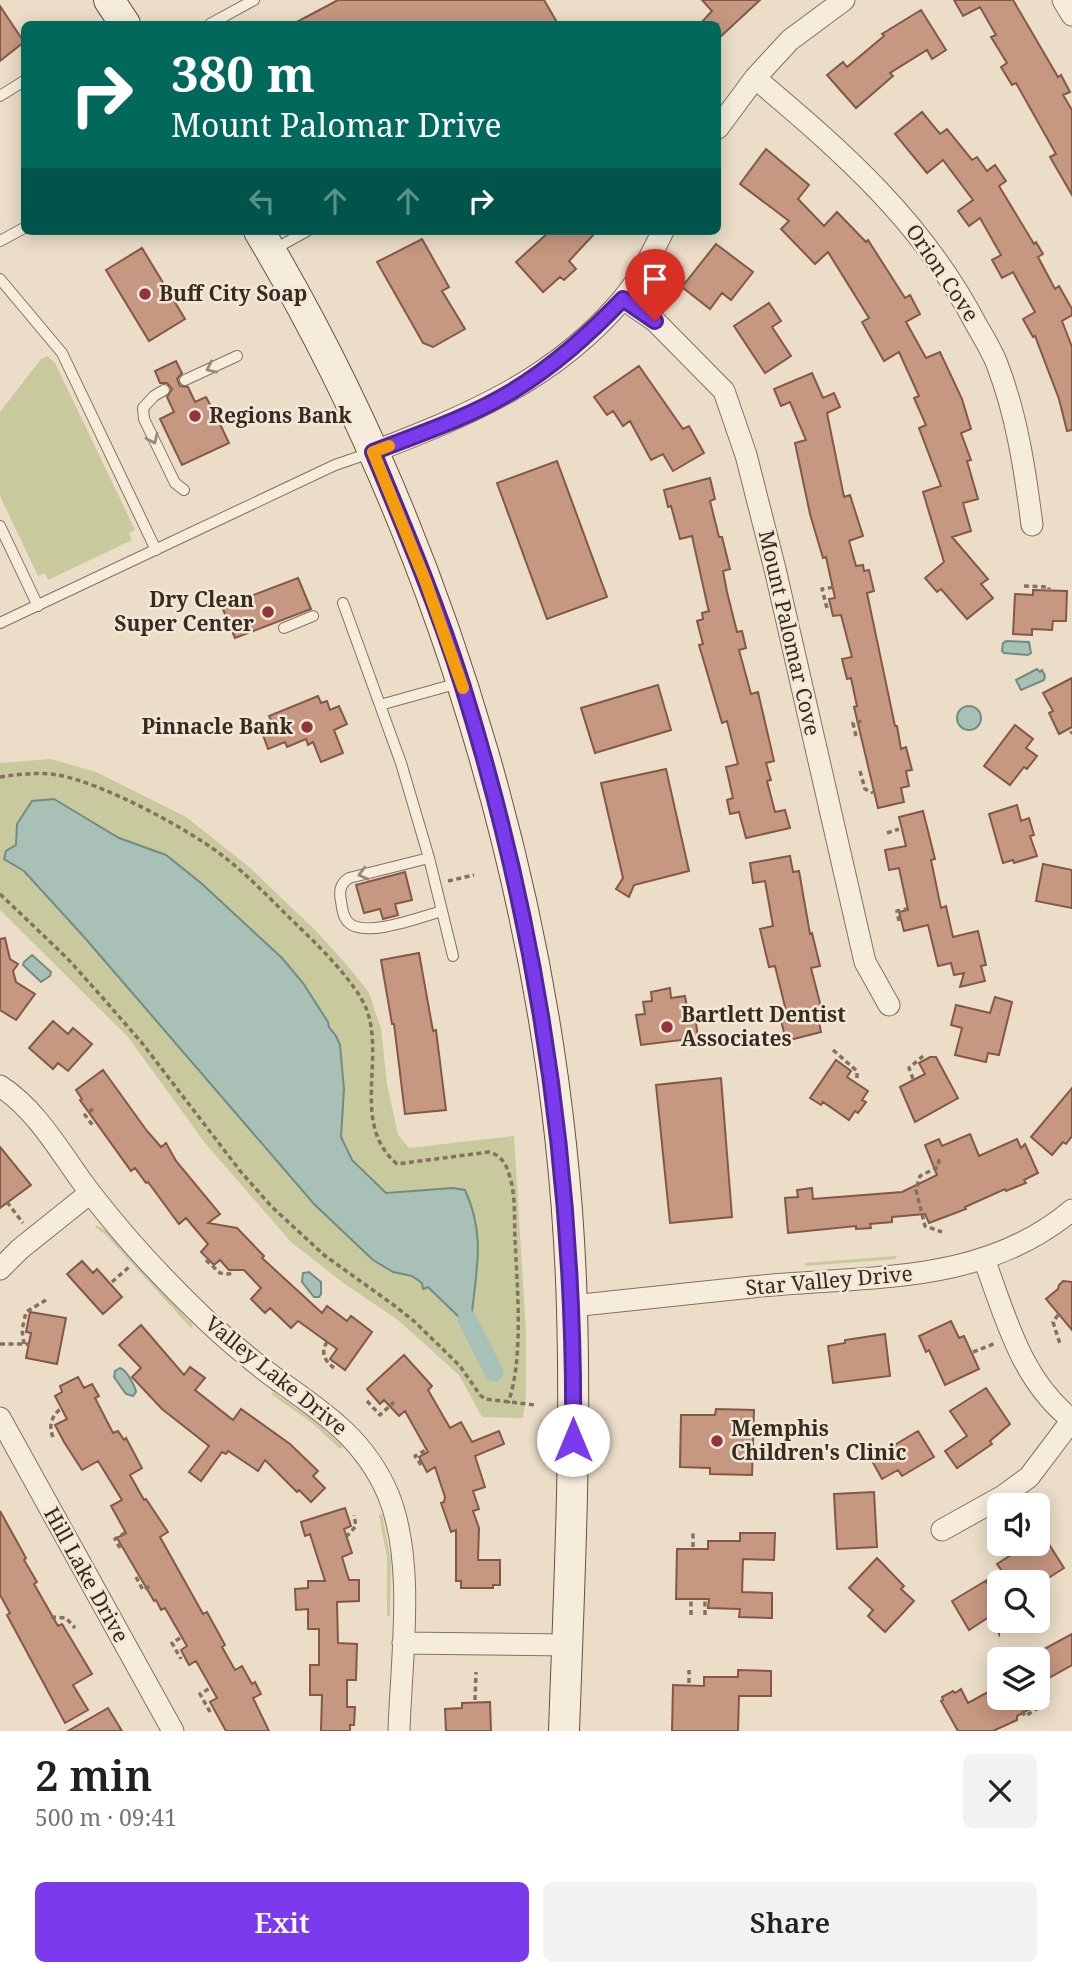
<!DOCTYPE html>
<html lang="en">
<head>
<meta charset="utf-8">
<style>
	body { margin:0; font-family:"Noto Serif",serif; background:#f2f2f2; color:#202124; height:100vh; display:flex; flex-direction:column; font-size:26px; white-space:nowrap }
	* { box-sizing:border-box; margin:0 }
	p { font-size:23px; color:#757577 }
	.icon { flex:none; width:38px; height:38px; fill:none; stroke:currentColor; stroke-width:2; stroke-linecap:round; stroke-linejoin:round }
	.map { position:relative; height:1731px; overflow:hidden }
	.sheet { display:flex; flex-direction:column; background:#fff; flex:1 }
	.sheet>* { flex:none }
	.hud { position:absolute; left:21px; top:21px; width:700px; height:214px; border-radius:10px; box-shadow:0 4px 18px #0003; background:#00695c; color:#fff; overflow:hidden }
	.buttons { position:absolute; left:987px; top:1493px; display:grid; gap:14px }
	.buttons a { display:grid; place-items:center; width:63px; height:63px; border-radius:10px; background:#fff; box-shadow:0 4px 18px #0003; font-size:35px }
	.pin { position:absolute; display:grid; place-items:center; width:60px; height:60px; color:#fff; margin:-72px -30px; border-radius:50% 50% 50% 0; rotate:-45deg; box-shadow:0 0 7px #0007 }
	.pin .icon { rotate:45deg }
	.me { position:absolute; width:77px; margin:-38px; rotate:0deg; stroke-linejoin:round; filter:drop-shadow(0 0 5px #0008) }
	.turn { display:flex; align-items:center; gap:24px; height:147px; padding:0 35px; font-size:32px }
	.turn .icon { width:91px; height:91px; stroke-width:2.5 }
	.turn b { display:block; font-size:49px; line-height:60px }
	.lanes { display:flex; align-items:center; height:66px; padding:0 35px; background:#0003; justify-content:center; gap:35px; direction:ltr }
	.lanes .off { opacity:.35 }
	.round { display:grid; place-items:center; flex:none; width:74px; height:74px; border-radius:10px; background:#f2f2f2 }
	.summary { display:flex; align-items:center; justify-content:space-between; height:119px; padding:0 35px }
	h1 { font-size:42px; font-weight:600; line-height:52px }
	.action { display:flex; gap:14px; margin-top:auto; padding:14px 35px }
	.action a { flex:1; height:80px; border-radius:10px; background:#7c3aed; color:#fff; font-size:28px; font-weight:600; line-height:80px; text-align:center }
	.action a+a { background:#f2f2f2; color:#202124 }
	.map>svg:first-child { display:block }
	.green { fill:#c8c99d }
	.water { fill:#a9c0b7; stroke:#708d83; stroke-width:2 }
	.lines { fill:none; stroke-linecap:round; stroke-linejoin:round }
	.canal { stroke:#a9c0b7; stroke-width:19 }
	.building { fill:#c69781; stroke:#835946; stroke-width:2 }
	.service-casing { stroke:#86705f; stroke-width:12 }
	.minor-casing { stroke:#86705f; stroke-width:23 }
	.secondary-casing { stroke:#685142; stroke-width:32 }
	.path { stroke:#86705f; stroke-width:3.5; stroke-dasharray:5 3.5; stroke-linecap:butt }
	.service { stroke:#f6ecdb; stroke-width:10 }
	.minor { stroke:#f6ecdb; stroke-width:21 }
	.secondary { stroke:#f6ecdb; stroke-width:30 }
	.oneway { stroke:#968b7e }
	.route-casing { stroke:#51269a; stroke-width:18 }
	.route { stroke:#7c3aed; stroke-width:12 }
	.slow { stroke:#f59e0b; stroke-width:12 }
	.poi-dot { fill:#90343d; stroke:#f3e8d7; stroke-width:2.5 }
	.labels { text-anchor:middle; stroke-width:5; stroke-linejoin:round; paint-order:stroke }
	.street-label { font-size:21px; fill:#372a21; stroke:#f3e8d7 }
	.poi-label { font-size:21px; font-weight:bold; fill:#372a21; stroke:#f3e8d7; text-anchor:start }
</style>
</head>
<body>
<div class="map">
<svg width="1072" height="1731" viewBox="0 0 1072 1731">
	<rect width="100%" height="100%" fill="#ebddc8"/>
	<path class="green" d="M47,356L55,363L135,530L129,533L132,540L48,580L45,573L38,576L0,496V412L41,359Z
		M51,759L96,772L186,817L248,866L317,932L347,965L368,991L381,1028L387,1084L398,1135L409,1148L514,1136L526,1332V1395L523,1418L482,1417L459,1375L398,1320L342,1282L291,1242L205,1143L128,1037L0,910V763Z
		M96,1225L107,1231L193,1325L191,1328L105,1234L95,1227Z
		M896,1256V1259L805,1266V1263Z
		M273,1392L314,1420L343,1447L340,1449L311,1422L271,1394Z
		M382,1514L391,1561L390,1616H387V1557L379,1515Z"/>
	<path class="water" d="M1006,641L1029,642L1031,653L1028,655L1004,653L1002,651L1003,643Z
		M1037,669L1040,672L1042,670L1045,676L1044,680L1021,690L1016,680Z
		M957 718a12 12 0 1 1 24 0a12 12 0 1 1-24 0Z
		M54,799L119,838L166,855L201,883L282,958L303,983L328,1022L329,1027L336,1036L340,1045L344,1089L341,1137L352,1160L386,1193L453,1188L465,1190C485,1233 477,1267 472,1312L467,1319L460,1318L428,1287L423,1289L422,1283L412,1276L393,1272L373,1260L314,1204L85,938L24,871L4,859L6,851L16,845L17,824L32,801Z
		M32,955L51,972L50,976L41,982L23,965L24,962Z
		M309,1272L321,1282V1294L319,1297H314L302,1282L303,1273Z
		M120,1368C126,1369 135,1386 136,1392L133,1396L126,1394L114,1377L115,1371Z"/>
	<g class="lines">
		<path class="canal" d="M467,1319L494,1372"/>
	</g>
	<path class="building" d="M338,0H544L558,24H293Z
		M702,0H760L718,39V24H700L712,11Z
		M954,0H1013L1058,77L1061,75L1070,92L1063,95L1072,110V195L1050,157L1056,154L1016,83L1012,85L1001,67L1007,63L991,37L996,35L980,7L963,16Z
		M0,6L24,42L0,61Z
		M921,10L946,50L932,59L927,50L890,73L893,76L856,108L827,75L843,62L847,67L884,36L882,34Z
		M922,112L940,134L947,129L972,160L977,157L987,171L995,165L1006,181L999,186L1034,244L1036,242L1043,254L1038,257L1055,289L1059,286L1072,309V315L1062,321L1072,347V430L1067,431L1059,399L1035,336L1033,337L1023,319L1035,312L1013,272L1002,278L992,260L1001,255L980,218L969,226L958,211L973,200L943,160L927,173L895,134Z
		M766,149L809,185L798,199L824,226L837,212L866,242L868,240L905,298L910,295L920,314L906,322L926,358L940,352L962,399L971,429L961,433L971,460L967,461L978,499L963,503L971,531L952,537L988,579L981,584L993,598L967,619L941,589L937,592L925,578L944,562L923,492L941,486L919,428L926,425L914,398L919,396L899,352L884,361L862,322L869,318L828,252L815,264L781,229L789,221L740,184Z
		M550,231H597L569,261L576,269L564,280L560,277L543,292L516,262Z
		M422,239L449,287L442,291L465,329L433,347L423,343L377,262Z
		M716,244L753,272L731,300L722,293L710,309L682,287Z
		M142,248L185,319L149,341L106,270Z
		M769,303L781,321L772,327L791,356L765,373L734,326Z
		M176,361L182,373L177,379L180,386L188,387L195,402L206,397L213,410L219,407L226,421L220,424L229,443L182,465L160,419L174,412L167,397L172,389L167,383H160L155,371Z
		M639,366L683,429L689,426L704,453L673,471L663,454L651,460L630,421L623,426L613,411L607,415L594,397Z
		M812,373L823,398L834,393L840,407L827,413L844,497L850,495L863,536L849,541L856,566L863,565L864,571L869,570L874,591L867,593L895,726H897L901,749L906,747L912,770L906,771L909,786L901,788L904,802L878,808L854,707L857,706L851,678L847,679L842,659L852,657L841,615L833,616L829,599L835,598L826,557L823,558L810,514L795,443L806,440L790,402L781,406L774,389Z
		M557,461L607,597L547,619L497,483Z
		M710,478L715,499L710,501L719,537H722L730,569L723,571L727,592L737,632L742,631L746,648L739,650L751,694L758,692L774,761L766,763L771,780L767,781L775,812L785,810L790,828L746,838L739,812L730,814L727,800L733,798L726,767L738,764L727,721L722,723L699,645L703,644L697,621L703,619L702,613L709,611L708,608L692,536L680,539L671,506L668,507L664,490Z
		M298,578L311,609L235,638L222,607Z
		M1033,590L1067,591L1066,621H1053L1052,630L1032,629V635L1013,634L1015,594L1033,595Z
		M1072,678V727L1059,734L1049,713L1053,711L1043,693Z
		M658,685L671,730L595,753L581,708Z
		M318,696L321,703L327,701L330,710L339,706L347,724L334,730L343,753L321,762L313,742L308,745L306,739L287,747L285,742L268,749L263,735L275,729L269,716Z
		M1015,725L1033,739L1026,748L1037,756L1027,769L1024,767L1010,785L984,766Z
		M666,769L689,871L634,885L629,897L616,889L623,878L601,783Z
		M1017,805L1021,821L1029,818L1034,835L1030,836L1037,856L1014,863L1013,860L1003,863L989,814Z
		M923,811L935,859L931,860L941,908L946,906L953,937L978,931L986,965L981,966L985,981L960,987L964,973L954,975L951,963L938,966L928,925L904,931L899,912L908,910L899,868L889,870L885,850L906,846L899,817Z
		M790,856L793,872L799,871L810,934L812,933L820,966L811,968L823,1015L818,1017L821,1032L786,1041L781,1020L788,1019L775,966L769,967L760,929L773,926L765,881L753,883L750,863Z
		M1043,864L1072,870V908L1036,901Z
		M405,872L412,900L395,904L398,915L383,919L380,909L364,913L356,885Z
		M5,938L10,959L18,964L13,971L16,982L35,994L16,1020L0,1010V939Z
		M419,953L433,1031L436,1030L446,1110L405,1114L394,1024H392L381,960Z
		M670,988L671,998L685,996L687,1007H694L698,1038L641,1045L636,1015L645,1014L643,1002L652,1001L651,992Z
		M995,997L1012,1002L999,1055L988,1053L986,1062L955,1055L962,1028L951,1025L956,1005L990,1013Z
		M53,1021L68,1034L73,1028L92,1044L68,1071L58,1063L53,1069L29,1048Z
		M930,1057H936L958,1098L915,1122L900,1087L925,1074L919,1063Z
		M836,1060L851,1071L847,1077L868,1091L862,1100L866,1102L858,1113L855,1111L849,1120L823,1102L821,1105L810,1098Z
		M103,1070L147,1131L161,1147L166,1143L176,1161L220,1214L208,1223L237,1228L264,1256L262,1258L322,1313L327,1306L347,1321L351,1316L372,1332L345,1370L330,1359L337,1349L298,1321L291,1328L270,1308L265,1313L251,1299L261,1288L244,1270H229L220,1260L214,1265L201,1252L208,1244L186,1218L179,1224L148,1182L146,1183L135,1168L131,1171L80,1100L82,1099L76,1090Z
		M721,1078L732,1217L670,1223L656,1085Z
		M1072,1088V1136L1066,1144L1063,1142L1052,1155L1031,1137Z
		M970,1134L979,1156L1017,1139L1021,1148L1025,1144L1038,1173L1024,1180L1026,1183L1006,1191L1005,1189L965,1207L966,1209L929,1223L925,1214L892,1217V1222L870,1224L871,1228L856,1229V1226L788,1233L785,1198L798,1197L797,1190L812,1188L813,1199L902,1192L937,1175L925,1145L939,1139L942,1146Z
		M0,1147L31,1185L0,1208Z
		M82,1261L93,1273L97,1269L122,1297L103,1314L67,1274Z
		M1063,1281L1072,1282V1330L1046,1299L1058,1289L1059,1285Z
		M30,1312L66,1318L57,1364L26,1358L31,1333L26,1332Z
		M951,1321L959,1338L964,1336L979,1369L945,1385L929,1350L926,1352L919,1336Z
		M141,1325L184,1375L190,1367L205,1378L195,1390L233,1420L241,1409L290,1444L318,1471L313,1476L325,1488L311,1502L299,1490L297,1492L265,1460L258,1471L228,1451L226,1454L222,1452L201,1481L189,1472L209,1446L162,1409L132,1377L141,1368L119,1345Z
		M885,1334L890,1376L833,1383L828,1346L845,1343V1340Z
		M404,1355L432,1386L428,1390L450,1428L461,1422L472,1442L499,1431L504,1444L475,1456L485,1487L473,1491L479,1509L473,1511L479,1528L478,1560H500V1585H493V1588H461V1581H456V1530L451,1532L448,1523L441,1503L444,1502L445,1497L435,1467L427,1472L419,1457L428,1452L405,1411L399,1416L384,1400L380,1404L367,1389Z
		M78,1377L84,1388L92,1384L99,1396L95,1398L113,1433L118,1431L124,1440L126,1438L142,1468L130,1475L144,1500L146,1499L168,1532L160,1537L203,1614L207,1612L225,1645L222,1647L235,1670L242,1666L252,1684L255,1682L261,1694L253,1698L269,1731H226L210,1702L217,1698L196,1661L189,1665L181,1650L187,1646L165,1608L161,1610L156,1600L154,1601L117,1538L126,1533L111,1506L122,1500L98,1461L82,1470L64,1442L55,1425L67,1419L55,1396L62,1392L60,1386Z
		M986,1388L1010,1424L990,1441L992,1444L957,1468L945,1451L967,1436L950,1411Z
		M716,1409L754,1410L752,1475L710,1474V1468L680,1467L681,1415H715Z
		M918,1431L934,1457L902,1476L898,1470L882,1479L871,1459Z
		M874,1492L877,1547L837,1549L834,1494Z
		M345,1508L351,1526L344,1529L352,1553L342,1557L349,1580H359V1601L337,1602L338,1643L357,1644L356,1680H347V1707H355L354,1725H350V1731H321L322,1695H310V1665H319V1629H308V1609L296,1610L295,1589L308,1588V1581H325L310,1534L305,1536L301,1522Z
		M0,1511L26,1558L24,1560L37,1582L34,1584L58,1626L62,1624L92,1674L73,1685L88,1710L65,1723L7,1615L10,1613L0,1595Z
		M1038,1527L1064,1568L1042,1582H986L999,1603V1634L989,1617L969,1630L952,1601L1002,1571L997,1564L1028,1544H1038Z
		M740,1533H775L774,1560L743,1559L742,1592L772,1593V1618L739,1617L740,1609L708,1608L709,1599H676L677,1549H708V1541H740Z
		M877,1558L904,1586L901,1589L914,1601L885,1632L868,1616L873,1610L849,1588Z
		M1072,1634V1665L1038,1684V1661L1041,1659H1026Z
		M738,1670L771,1671V1696H739L738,1731H672L673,1685L704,1686V1677H738Z
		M999,1686V1698H1050L1017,1716V1720L993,1731H958L941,1701L943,1700L942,1697L953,1691L955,1693L961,1689L968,1703Z
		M490,1702L491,1731H446L445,1709L462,1708V1703Z
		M108,1708L122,1731H68Z"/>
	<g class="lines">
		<defs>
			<path id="service" d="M210,24L254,0
				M0,96L24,81
				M0,241L24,228
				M271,251L307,231
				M0,279L62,353L156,550
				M185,380L237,356
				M164,390L154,396L143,408L144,419L175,483L184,490
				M0,526L38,606
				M343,603L401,763L429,858L453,956
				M0,623L335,465L370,453
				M284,628L313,616
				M380,705L459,683
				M429,858L349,878C340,884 339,891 341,901C342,908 343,917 348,922C364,939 421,917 442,911"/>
			<path id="minor" d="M1063,0L1072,15
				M755,78C843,152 923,222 977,326C984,338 992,351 997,364C1017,416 1025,470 1032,525
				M718,128L755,78L790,40L844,0
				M623,299L655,321L724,391L746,455L775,569L865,962L889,1005
				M373,452C468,415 553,381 622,300C639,280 651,255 663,231
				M0,1086C40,1112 63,1158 92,1195C126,1239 166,1282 206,1320C228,1341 251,1360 275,1378C323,1412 364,1438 388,1494C416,1562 401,1659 399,1731
				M984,1259C1006,1318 1021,1380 1072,1420
				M0,1269L20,1249L90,1193
				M572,1306C632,1300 692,1293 752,1287C862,1275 981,1287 1072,1210
				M0,1418L173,1731
				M942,1530L1003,1496L1029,1477L1072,1420
				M403,1643L567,1645"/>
			<path id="secondary" d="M109,0L125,24
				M259,231C448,549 562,940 572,1309C576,1450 569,1590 564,1731"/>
		</defs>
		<use href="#service" class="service-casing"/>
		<use href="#minor" class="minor-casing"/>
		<use href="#secondary" class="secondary-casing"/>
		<path class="path" d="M1024,586L1049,587V589
			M827,608L822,589L835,587
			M1070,733L1072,732
			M856,736L853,723L863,721
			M860,771L865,789L873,793
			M0,777C19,774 39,772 58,775C103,783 193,831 228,860C253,880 275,904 298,926C318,945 355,982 366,1008C386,1058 350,1124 397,1164L489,1152C500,1155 506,1163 509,1174C516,1195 514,1217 515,1238C517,1286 524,1359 508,1403
			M887,833L899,829
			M448,881L474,875
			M0,894L67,958L102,997L142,1043L241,1172L271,1206L324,1255L395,1306L415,1322L460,1366L480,1395L485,1399L535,1405
			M899,921L897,911L907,909
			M833,1050L857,1071V1080
			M913,1079L909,1068L923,1056
			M93,1109L85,1115L94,1127
			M939,1159L938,1167L920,1176L916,1190L925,1226L942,1232
			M7,1202L23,1223
			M206,1260L220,1273L229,1274L233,1272
			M112,1282L129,1267
			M1058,1315L1053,1322L1060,1344
			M327,1342C320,1353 325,1361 334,1368
			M0,1344H29
			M24,1344L22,1330L26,1312L46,1300
			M973,1352L996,1343
			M367,1401L380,1415L394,1402
			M53,1437C48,1425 52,1416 61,1408
			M421,1465L415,1456L426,1450
			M346,1537L356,1526L354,1515
			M693,1547V1533
			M120,1548L115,1539L125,1533
			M136,1577L143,1590L151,1585
			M691,1615V1601
			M705,1615V1601
			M51,1617L66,1618L75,1628
			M180,1638L172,1643L181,1659
			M689,1683V1670
			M475,1700L476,1672
			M1022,1711L1025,1716L1045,1704
			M210,1712L200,1694L212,1687"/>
		<use href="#service" class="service"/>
		<use href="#minor" class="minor"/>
		<use href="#secondary" class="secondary"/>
	</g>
	<defs><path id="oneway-chevron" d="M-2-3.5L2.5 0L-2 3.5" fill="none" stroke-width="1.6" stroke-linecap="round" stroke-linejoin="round" transform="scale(1.75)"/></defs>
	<g class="oneway">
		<use href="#oneway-chevron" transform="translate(211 368) rotate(155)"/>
		<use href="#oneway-chevron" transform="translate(153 439) rotate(65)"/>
		<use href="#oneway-chevron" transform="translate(363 874) rotate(166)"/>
	</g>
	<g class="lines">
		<defs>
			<path id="route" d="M573,1440C576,1183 539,930 462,684C437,605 405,529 373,452C419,434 468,418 511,392C554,366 589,334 623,299L655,321"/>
		</defs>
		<use href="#route" class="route-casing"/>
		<use href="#route" class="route"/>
		<path class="slow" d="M389,446L373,452L425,580L463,688"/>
	</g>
	<g class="poi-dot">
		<circle cx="145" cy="294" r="7"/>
		<circle cx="195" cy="416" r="7"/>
		<circle cx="268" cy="612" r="7"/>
		<circle cx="307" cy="727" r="7"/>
		<circle cx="667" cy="1027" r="7"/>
		<circle cx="717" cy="1441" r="7"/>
	</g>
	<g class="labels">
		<g class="street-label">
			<text transform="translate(942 273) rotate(56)" y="7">Orion Cove</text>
			<text transform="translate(789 633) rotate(77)" y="7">Mount Palomar Cove</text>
			<text transform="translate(829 1281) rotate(-5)" y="7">Star Valley Drive</text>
			<text transform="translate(276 1376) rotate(39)" y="7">Valley Lake Drive</text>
			<text transform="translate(86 1575) rotate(61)" y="7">Hill Lake Drive</text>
		</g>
		<g class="poi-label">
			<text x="159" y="301">Buff City Soap</text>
			<text x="209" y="423">Regions Bank</text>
			<text x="254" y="607" text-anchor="end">Dry Clean<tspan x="254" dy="24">Super Center</tspan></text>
			<text x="293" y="734" text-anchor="end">Pinnacle Bank</text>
			<text x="681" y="1022">Bartlett Dentist<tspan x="681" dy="24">Associates</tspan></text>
			<text x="731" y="1436">Memphis<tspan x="731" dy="24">Children's Clinic</tspan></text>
		</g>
	</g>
</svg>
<div class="buttons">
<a><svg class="icon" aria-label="sound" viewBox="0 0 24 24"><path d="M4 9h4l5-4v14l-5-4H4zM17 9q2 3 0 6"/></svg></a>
<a><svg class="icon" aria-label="search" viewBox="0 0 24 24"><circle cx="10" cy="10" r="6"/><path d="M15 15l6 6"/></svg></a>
<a><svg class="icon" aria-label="layers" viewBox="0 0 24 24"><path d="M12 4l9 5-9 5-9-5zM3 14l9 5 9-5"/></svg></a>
</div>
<div class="pin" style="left:655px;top:321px;background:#d93025"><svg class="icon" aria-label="arrive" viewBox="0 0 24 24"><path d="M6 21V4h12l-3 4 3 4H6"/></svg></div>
<svg class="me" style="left:573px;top:1440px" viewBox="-20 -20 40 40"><circle r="19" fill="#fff"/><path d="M0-13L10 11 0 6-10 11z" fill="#7c3aed"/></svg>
<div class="hud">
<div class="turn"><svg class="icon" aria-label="right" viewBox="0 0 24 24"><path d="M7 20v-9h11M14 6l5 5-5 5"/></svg><div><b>380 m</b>Mount Palomar Drive</div></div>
<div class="lanes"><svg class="icon off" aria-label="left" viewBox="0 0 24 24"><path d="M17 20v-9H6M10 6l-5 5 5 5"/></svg><svg class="icon off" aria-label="ahead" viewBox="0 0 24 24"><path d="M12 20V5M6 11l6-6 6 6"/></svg><svg class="icon off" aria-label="ahead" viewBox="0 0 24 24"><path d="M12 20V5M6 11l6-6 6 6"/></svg><svg class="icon" aria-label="right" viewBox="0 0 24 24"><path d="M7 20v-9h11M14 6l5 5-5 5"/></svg></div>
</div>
</div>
<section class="sheet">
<div class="summary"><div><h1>2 min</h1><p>500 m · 09:41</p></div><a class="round"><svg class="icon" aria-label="close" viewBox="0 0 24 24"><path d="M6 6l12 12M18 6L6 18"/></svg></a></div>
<div class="action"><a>Exit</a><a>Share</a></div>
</section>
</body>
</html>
